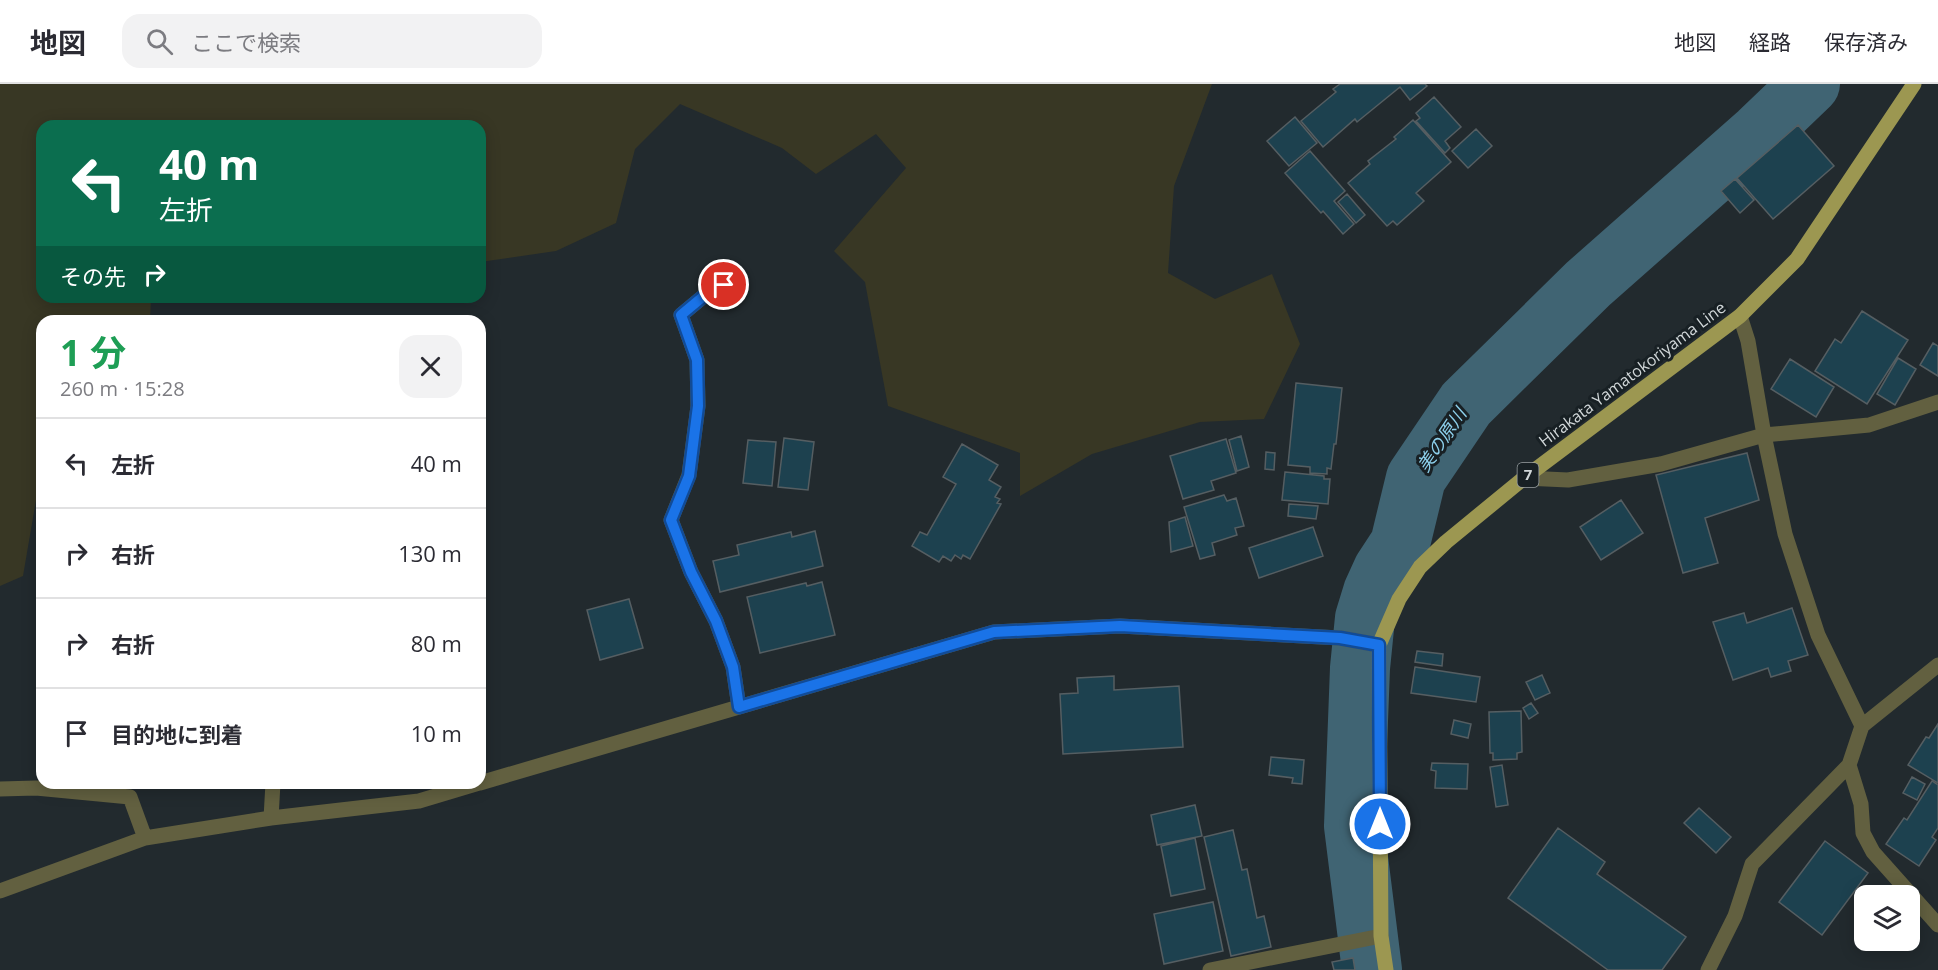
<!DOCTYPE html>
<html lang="ja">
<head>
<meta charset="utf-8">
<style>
	body { margin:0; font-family:"Open Sans","Noto Sans JP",sans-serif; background:#f2f2f3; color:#2b2b33; height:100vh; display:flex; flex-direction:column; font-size:22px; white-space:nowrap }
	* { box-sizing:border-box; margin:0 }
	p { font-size:20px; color:#7c7c81 }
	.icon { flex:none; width:33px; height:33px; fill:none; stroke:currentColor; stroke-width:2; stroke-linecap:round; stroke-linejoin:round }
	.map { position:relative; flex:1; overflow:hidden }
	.drawer { position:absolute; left:36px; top:231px; width:450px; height:474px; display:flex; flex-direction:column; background:#fff; border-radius:18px; box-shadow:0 3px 15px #0003 }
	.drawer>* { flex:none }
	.top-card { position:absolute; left:36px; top:36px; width:450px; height:183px; border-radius:18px; box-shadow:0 3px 15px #0003; background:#0b6e4f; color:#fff; overflow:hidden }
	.buttons { position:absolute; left:1854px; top:801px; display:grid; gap:12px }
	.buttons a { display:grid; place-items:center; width:66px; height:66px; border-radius:12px; background:#fff; box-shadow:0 3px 15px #0003; font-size:30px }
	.pin { position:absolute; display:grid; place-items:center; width:51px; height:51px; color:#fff; margin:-26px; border:3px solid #fff; border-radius:50%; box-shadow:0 2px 6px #0007 }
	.me { position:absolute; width:66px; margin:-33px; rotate:0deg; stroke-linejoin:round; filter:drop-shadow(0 0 4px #0008) }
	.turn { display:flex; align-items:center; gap:21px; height:126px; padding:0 24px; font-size:27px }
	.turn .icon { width:78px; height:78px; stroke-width:2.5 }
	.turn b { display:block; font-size:42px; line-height:51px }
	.then { display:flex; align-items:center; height:57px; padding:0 24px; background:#0003; gap:12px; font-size:22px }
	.round { display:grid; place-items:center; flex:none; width:63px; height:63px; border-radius:18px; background:#f2f2f3 }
	.headline { display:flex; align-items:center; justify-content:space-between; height:102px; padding:0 24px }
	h1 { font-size:36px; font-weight:700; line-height:45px; color:#1e9e55 }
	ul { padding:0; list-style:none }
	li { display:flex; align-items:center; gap:18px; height:90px; padding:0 24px; border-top:2px solid #e1e1e2 }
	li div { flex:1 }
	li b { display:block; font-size:22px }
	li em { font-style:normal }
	header { display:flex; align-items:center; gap:36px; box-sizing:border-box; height:84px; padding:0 30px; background:#fff; border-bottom:2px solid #e1e1e2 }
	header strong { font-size:28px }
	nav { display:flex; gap:33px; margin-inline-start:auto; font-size:21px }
	.search { width:420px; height:54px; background:#f2f2f3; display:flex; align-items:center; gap:15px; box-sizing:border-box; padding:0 21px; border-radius:18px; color:#7c7c81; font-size:22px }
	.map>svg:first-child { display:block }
	.green { fill:#383724 }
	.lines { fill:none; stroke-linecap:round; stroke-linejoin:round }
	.river { stroke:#406473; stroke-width:60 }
	.building { fill:#1d414f; stroke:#555e62; stroke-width:1.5 }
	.minor { stroke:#626040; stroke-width:15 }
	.major { stroke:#9c9751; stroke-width:15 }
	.route-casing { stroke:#114b97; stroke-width:15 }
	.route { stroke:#1a73e8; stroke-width:10 }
	.labels { text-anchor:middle; stroke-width:6; stroke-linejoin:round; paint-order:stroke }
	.shield { fill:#182024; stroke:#9aa0a3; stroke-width:1.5 }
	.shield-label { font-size:15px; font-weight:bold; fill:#d1d7d9 }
	.street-label { font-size:16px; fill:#d1d7d9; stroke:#182024 }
	.water-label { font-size:18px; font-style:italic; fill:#8dd0ec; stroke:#182024 }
</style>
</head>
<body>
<header>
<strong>地図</strong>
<div class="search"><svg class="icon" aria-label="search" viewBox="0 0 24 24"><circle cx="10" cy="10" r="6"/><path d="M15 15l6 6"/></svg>ここで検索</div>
<nav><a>地図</a><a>経路</a><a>保存済み</a></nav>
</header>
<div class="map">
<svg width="1938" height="886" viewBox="0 0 1938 886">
	<rect width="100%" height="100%" fill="#222a2e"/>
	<path class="green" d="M0,0H1212L1174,102L1168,189L1215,215L1272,190L1300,260L1264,335L1200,338L1092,370L1020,412V369L888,322L865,198L834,167L906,84L876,50L816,90L782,64L680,20L635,65L616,139L556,167L480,178V42H42V213H151L150,237H42V381L23,492L0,502Z"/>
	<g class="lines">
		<path class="river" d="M1372,886L1354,742L1360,584L1365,534L1373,508L1383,486L1400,460L1416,394L1466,320L1588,200L1759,49L1810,0"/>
	</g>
	<path class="building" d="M1340,0H1425L1427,2L1410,16L1400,3L1357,38L1355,35L1323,63L1301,37L1336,8L1333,5Z
		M1434,13L1461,43L1445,57L1450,64L1445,69L1416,37L1420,34L1416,29Z
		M1295,33L1317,59L1289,82L1267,57Z
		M1413,36L1451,78L1416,109L1424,117L1397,141L1393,137L1387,142L1348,99L1370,80L1368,77L1396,55L1394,53Z
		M1798,41L1834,82L1773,135L1737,94Z
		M1476,45L1492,62L1468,84L1452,67Z
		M1310,67L1345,107L1334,117L1354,140L1343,150L1323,127L1321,129L1285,89Z
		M1735,95L1754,116L1740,129L1721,107Z
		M1347,110L1365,131L1356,139L1338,118Z
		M1862,227L1908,256L1867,320L1815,287L1835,255L1841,259Z
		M1933,259L1938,262V292L1920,281Z
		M1898,274L1916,285L1895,321L1877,310Z
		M1790,275L1834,303L1816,333L1771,305Z
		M1296,299L1342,304L1336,360H1334L1331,385L1327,384V390L1310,389V383L1288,381Z
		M1241,352L1249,383L1237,387L1229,356Z
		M784,354L814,358L808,406L778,403Z
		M1226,355L1236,389L1211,397L1214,406L1183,415L1170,372Z
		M748,356L776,358L772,402L743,399Z
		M962,360L998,381L989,396L1001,403L995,413L1000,415L997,419L1001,420L970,475L963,471L961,475L955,471L951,477L943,472L939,478L912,462L920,448L927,451L956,400L943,393Z
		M1266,368L1275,369L1274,386L1265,385Z
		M1747,369L1759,416L1705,434L1718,479L1683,489L1656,391Z
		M1285,388L1324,392V395H1330L1328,420L1282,416Z
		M1224,411L1227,417L1236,414L1244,442L1235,444L1237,451L1212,459L1215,471L1200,475L1184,423Z
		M1621,416L1643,449L1601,476L1580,443Z
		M1289,420L1318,422L1316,435L1288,432Z
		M1185,433L1193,462L1171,468L1169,438Z
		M1313,443L1323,472L1259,494L1249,464Z
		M815,447L823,482L720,508L713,477L739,471L737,461L791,448L792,453Z
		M822,498L835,551L760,569L747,513L806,499L807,502Z
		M629,515L643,564L600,576L587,526Z
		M1792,524L1808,571L1788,577L1791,587L1771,593L1768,584L1733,596L1713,538L1744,529L1747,539Z
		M1417,567L1443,570L1442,582L1415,578Z
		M1415,583L1480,593L1476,618L1411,609Z
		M1542,591L1550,609L1535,616L1526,598Z
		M1114,592V606L1179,602L1183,663L1063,670L1060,610L1078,609L1077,594Z
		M1531,619L1538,629L1529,635L1523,624Z
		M1521,627L1522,668L1517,669V675L1493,676V669H1490L1489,628Z
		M1454,636L1471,640L1468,654L1451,650Z
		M1938,640V699L1908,681L1926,653L1929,654Z
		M1271,673L1304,676L1302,700L1292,699L1293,694L1269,691Z
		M1432,679L1468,680L1467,705L1435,704L1436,687L1431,686Z
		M1502,681L1508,721L1496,723L1490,683Z
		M1912,693L1925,700L1917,716L1903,709Z
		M1932,697L1938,701V744L1932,753L1936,756L1919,782L1886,760L1904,734L1907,736Z
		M1195,721L1202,752L1157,761L1151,731Z
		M1699,724L1731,753L1716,769L1684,739Z
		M1558,744L1605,778L1597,790L1686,853L1662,886H1608L1508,814Z
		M1233,746L1242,786L1247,785L1257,834L1264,832L1271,863L1231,872L1204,753Z
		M1195,754L1205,805L1171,812L1161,762Z
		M1825,757L1868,789L1822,851L1779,818Z
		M1213,818L1223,867L1164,880L1154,830Z
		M1353,874L1355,886H1334L1332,878Z"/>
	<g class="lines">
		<path class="minor" d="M724,201L705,211L681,231L697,276L698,322L689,391L671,436L691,488L716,537L733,583L739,623
			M1524,394L1568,396L1661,380L1764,351L1869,341L1938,318
			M1862,642L1938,581
			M1849,681L1861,720L1863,749L1873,768L1938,841
			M480,699L994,548L1120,542L1340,554L1379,561
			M0,705L36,704L130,713L145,754
			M271,734L273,699
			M0,807L145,754L271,734L419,717L479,699
			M1210,886L1381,852
			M1708,886L1735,832L1752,780L1849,681L1862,642L1818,551L1785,450L1764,351L1748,257L1740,232"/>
		<path class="major" d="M1386,886L1381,852L1379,561L1399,515L1420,483L1446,458L1524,394L1740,232L1797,175L1914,0"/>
	</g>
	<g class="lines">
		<defs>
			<path id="route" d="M724,201L705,211L681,231L697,276L698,322L689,392L671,436L691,488L716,537L733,583L739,623L994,548L1120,542L1340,554L1379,561L1380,740"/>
		</defs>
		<use href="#route" class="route-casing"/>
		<use href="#route" class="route"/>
	</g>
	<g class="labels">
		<rect class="shield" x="1517.5" y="379" width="21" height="24" rx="4.5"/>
		<g class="shield-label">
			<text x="1528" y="396">7</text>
		</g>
		<g class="street-label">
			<text transform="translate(1632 290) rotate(-37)" y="6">Hirakata Yamatokoriyama Line</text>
		</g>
		<g class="water-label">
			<text transform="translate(1442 356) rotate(-56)" y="6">美の原川</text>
		</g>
	</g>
</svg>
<div class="buttons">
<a><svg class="icon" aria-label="layers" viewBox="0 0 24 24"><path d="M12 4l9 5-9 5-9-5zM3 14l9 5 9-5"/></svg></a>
</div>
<div class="pin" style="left:724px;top:201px;background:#d93025"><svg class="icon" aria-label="arrive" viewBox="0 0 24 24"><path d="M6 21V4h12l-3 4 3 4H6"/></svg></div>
<svg class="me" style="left:1380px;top:740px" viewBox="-20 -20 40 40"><circle r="17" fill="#1a73e8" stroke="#fff" stroke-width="3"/><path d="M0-11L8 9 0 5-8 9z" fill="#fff"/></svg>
<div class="top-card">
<div class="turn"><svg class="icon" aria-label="left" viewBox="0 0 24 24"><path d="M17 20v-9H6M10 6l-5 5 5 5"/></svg><div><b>40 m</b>左折</div></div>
<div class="then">その先<svg class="icon" aria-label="right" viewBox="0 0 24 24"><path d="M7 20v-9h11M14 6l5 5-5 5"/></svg></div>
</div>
<section class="drawer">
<div class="headline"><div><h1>1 分</h1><p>260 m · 15:28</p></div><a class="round"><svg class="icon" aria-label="close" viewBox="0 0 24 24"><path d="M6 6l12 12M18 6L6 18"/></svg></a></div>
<ul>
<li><svg class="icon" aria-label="left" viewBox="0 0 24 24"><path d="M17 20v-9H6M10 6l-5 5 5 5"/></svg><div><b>左折</b></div><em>40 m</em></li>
<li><svg class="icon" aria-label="right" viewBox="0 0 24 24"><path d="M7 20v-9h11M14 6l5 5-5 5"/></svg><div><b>右折</b></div><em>130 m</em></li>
<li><svg class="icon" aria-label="right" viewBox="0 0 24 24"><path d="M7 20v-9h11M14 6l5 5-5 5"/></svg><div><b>右折</b></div><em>80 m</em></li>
<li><svg class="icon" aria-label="arrive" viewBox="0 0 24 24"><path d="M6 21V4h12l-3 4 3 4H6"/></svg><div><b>目的地に到着</b></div><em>10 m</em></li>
</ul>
</section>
</div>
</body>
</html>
